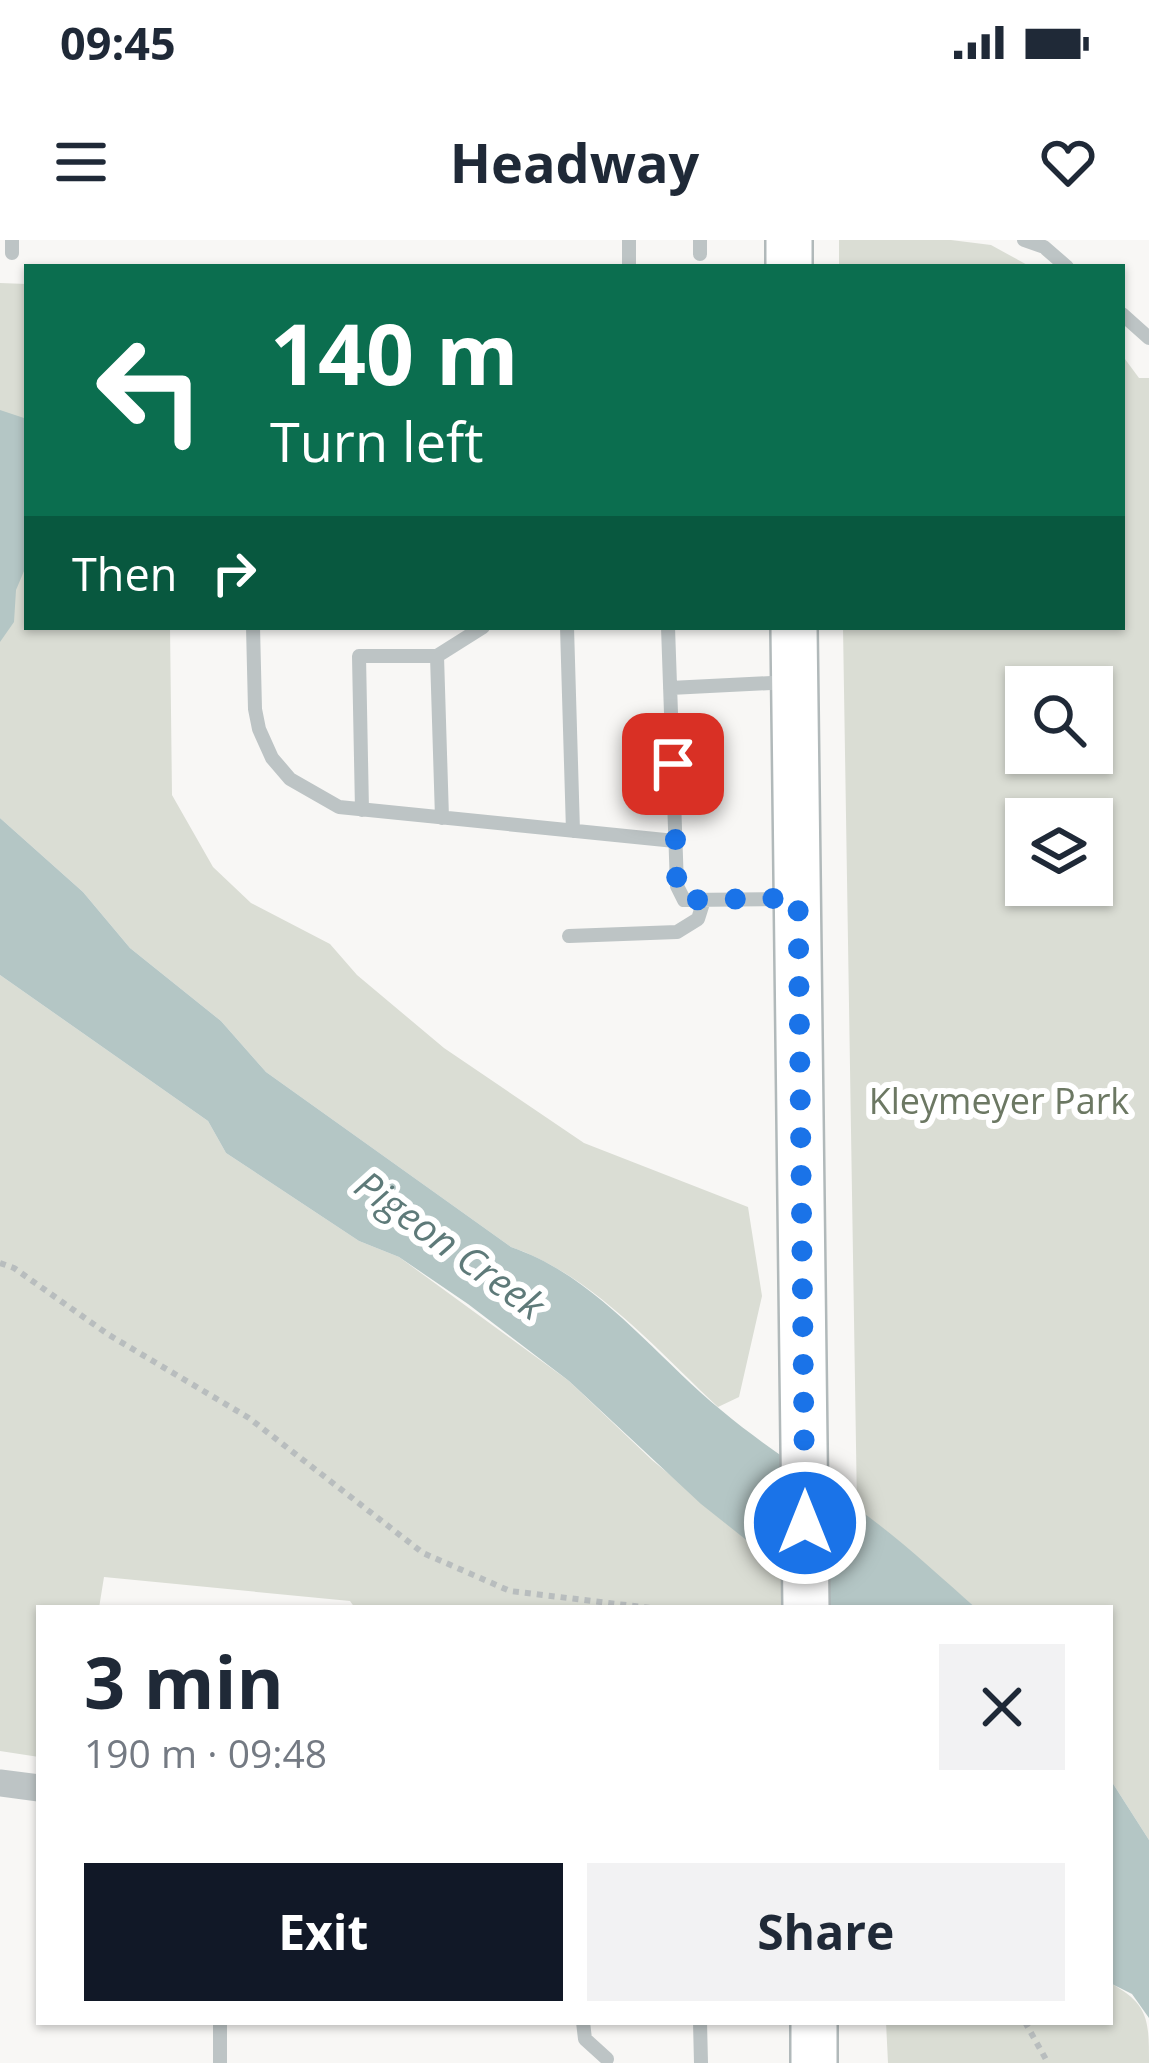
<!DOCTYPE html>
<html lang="en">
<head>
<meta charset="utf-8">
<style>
	body { margin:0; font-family:"Open Sans",sans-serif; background:#f2f2f3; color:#1f2937; height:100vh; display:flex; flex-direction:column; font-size:45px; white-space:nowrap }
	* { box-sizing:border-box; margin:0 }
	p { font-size:39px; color:#747a83 }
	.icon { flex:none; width:66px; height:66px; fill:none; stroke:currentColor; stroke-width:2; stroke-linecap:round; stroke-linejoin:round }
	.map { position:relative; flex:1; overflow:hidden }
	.side { position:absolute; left:36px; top:1365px; width:1077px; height:420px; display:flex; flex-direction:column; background:#fff; border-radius:0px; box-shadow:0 3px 9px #0004 }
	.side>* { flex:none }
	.top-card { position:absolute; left:24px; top:24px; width:1101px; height:366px; border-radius:0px; box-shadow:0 3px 9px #0004; background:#0b6e4f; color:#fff; overflow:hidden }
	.buttons { position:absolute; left:1005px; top:426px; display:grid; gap:24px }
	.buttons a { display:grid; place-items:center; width:108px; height:108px; border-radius:0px; background:#fff; box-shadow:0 3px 9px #0004; font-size:60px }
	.pin { position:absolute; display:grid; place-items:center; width:102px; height:102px; color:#fff; margin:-51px; border-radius:24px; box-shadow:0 6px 18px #0006 }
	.me { position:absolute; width:132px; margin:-66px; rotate:0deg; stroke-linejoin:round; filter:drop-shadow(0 0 9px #0008) }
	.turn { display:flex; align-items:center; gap:42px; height:252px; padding:0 48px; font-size:54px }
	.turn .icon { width:156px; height:156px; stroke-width:2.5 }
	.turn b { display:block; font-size:84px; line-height:102px }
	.then { display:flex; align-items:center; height:114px; padding:0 48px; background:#0003; gap:24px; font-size:45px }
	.round { display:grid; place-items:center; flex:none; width:126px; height:126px; border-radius:0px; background:#f2f2f3 }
	.summary { display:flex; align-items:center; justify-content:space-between; height:204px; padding:0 48px }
	h1 { font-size:72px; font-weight:700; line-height:90px }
	.action { display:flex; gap:24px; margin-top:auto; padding:24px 48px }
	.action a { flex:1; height:138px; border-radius:0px; background:#111827; color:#fff; font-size:48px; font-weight:700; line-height:138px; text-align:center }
	.action a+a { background:#f2f2f3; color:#1f2937 }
	.status { display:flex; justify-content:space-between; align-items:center; height:84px; padding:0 60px; background:#fff; direction:ltr }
	.status svg { height:33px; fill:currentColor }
	header { display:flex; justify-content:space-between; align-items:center; height:156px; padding:0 48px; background:#fff; font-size:54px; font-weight:700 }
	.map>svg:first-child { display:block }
	.green { fill:#daddd4; fill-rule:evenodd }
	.water { fill:#b4c6c5 }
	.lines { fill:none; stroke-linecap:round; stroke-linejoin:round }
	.primary-casing { stroke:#b1b9ba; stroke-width:50 }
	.path { stroke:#b8bdbe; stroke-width:6; stroke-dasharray:6 6; stroke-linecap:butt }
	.lane { stroke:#bdc4c5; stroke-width:14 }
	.street { stroke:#bdc4c5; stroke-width:27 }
	.primary { stroke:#fff; stroke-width:45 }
	.route { stroke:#1a73e8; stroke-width:21; stroke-dasharray:0 37.8 }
	.labels { text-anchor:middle; stroke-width:12; stroke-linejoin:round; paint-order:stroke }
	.park-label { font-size:36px; fill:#6c7863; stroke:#fff }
	.water-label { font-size:39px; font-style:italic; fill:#5e7a79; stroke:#fff }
</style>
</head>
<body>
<div class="status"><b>09:45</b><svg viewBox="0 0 49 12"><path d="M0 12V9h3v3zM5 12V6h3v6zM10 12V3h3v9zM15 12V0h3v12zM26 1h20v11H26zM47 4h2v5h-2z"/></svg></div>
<header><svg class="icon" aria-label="menu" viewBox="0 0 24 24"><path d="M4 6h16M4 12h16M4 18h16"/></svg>Headway<svg class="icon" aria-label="heart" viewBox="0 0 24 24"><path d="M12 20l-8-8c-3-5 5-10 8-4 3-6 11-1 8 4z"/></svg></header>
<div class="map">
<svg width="1149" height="1823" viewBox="0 0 1149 1823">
	<rect width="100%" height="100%" fill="#f8f7f5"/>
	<path class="green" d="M839,0H951L991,5L1031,27H839Z
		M0,43L27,44V387H170L172,555L213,627L251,663L330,704L357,735L444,808L584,903L748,967L762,1056L739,1157L718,1167C656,1109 592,1035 511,1007L266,832L221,781L130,708L83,652L0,578Z
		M1122,115L1139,138H1149V1600L1110,1539V1368H976L857,1268L843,387H1122ZM1026,447H1092V513H1026ZM1026,579H1092V645H1026Z
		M0,735L208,881L226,913L359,1001L399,1017L569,1141L652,1220L832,1368H355L350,1361L104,1337L99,1368H39V1517L0,1511Z
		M1110,1743C1149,1764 1149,1780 1149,1823H888L886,1782H1110Z"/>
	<path class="water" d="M0,170L27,179V324L16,350L14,382L0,402Z
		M0,578L83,652L130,708L221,781L266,832L511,1007C596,1036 653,1114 721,1170C764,1206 810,1235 855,1267C898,1297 937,1334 976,1368H832L701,1264L569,1141L468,1064L399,1017L359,1001L226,913L208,881L0,735Z
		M1110,1539L1149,1600V1778L1132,1754L1110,1743Z"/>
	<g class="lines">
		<defs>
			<path id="primary" d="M789,0V27
				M794,387L806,1368
				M814,1782V1823"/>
		</defs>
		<use href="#primary" class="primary-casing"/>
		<path class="path" d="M0,1023L14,1028L109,1095L249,1178L423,1313L510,1351L650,1368
			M1025,1782L1048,1823"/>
		<path class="lane" d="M629,0V26
			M700,0V14
			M1024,0L1044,7L1067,27
			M12,13V0
			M1122,74L1149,98
			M253,387L255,469L259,489L272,518L290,539L339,567L675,601
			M567,387L573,591
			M668,387L677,646L684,660L788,659
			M437,416L483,387
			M670,448L790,442
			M362,570L359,416H437L442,578
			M569,696L677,692L698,679L704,660
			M220,1782V1823
			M583,1782L585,1799L607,1819
			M700,1782L701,1823"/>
		<path class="street" d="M0,1543L39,1548"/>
		<use href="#primary" class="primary"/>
	</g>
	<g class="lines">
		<path class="route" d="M673,524L677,646L684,660L798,658L805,1283"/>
	</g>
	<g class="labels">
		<g class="park-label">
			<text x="999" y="874">Kleymeyer Park</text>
		</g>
		<g class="water-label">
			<text transform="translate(450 1005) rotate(36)" y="14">Pigeon Creek</text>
		</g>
	</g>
</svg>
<div class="buttons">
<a><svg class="icon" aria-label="search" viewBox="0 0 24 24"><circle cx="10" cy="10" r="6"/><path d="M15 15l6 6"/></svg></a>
<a><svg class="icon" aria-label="layers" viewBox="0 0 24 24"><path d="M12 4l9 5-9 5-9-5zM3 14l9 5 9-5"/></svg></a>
</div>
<div class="pin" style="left:673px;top:524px;background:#d93025"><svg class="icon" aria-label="arrive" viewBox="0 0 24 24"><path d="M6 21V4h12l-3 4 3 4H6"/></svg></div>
<svg class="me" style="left:805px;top:1283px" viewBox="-20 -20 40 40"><circle r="17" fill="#1a73e8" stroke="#fff" stroke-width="3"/><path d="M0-11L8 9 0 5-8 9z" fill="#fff"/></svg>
<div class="top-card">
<div class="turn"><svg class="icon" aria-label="left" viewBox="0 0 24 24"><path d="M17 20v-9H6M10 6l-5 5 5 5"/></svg><div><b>140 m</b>Turn left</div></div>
<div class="then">Then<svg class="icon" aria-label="right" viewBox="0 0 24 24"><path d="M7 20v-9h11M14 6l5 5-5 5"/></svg></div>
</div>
<section class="side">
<div class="summary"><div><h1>3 min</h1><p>190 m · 09:48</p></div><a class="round"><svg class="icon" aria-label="close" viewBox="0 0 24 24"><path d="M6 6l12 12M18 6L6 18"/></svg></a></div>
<div class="action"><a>Exit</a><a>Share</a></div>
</section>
</div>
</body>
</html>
